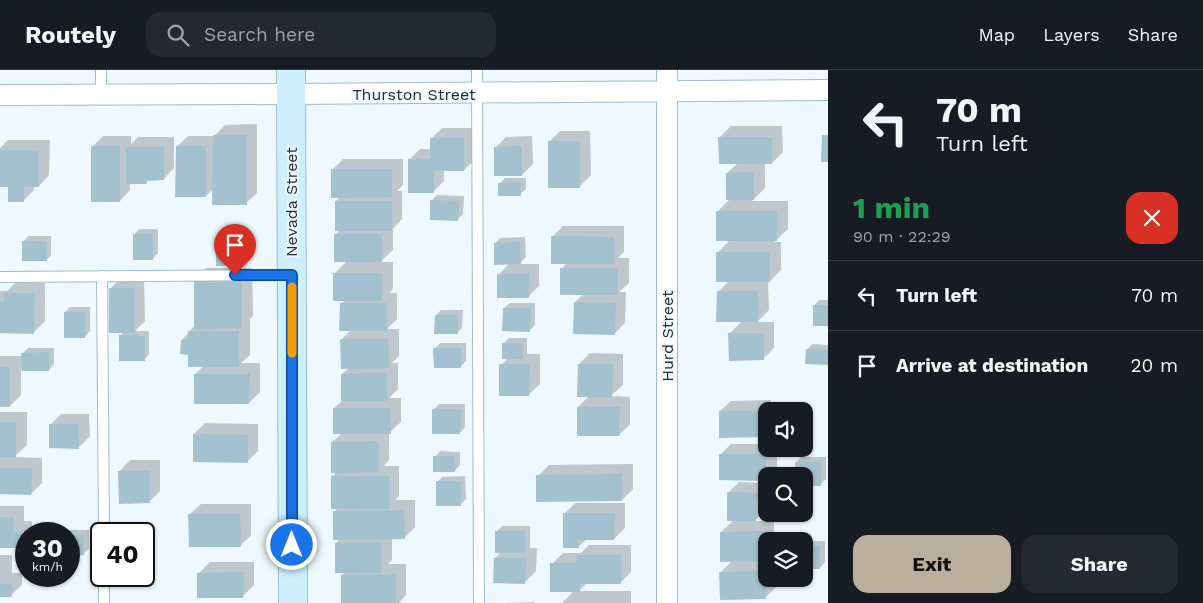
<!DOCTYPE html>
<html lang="en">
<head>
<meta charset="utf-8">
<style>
	body { margin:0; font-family:"Work Sans",sans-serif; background:#242831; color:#f1f3f6; height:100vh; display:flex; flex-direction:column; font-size:19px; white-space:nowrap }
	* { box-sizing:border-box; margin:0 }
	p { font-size:16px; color:#9ea1a6 }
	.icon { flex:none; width:28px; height:28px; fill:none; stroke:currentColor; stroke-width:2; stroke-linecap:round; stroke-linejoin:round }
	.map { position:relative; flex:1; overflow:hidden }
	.sheet { display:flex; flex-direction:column; background:#171b24; width:375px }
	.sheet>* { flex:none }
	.hud { background:#171b24; color:#f1f3f6; overflow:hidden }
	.controls { position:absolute; left:758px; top:332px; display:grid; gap:10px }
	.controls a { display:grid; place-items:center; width:55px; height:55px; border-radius:10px; background:#171b24; box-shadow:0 1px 4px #0004; font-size:25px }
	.speed { position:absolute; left:15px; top:452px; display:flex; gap:10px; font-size:25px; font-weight:700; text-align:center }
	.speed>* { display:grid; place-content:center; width:65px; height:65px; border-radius:50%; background:#171b24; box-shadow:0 1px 4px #0004; line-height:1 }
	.speed small { font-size:12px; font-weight:400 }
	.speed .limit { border:2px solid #111; border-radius:8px; background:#fff; color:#111 }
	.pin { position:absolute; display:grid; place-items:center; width:42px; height:42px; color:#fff; margin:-51px -21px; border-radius:50% 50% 50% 0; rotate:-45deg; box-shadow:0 0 5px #0007 }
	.pin .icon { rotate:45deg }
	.me { position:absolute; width:55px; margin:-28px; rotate:0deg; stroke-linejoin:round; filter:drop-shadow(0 0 4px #0008) }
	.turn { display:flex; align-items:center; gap:18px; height:105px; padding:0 25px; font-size:22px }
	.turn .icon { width:65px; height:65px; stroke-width:2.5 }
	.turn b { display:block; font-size:35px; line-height:42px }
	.round { display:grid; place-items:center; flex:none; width:52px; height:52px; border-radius:15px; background:#242831 }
	.overview { display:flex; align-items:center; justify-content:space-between; height:85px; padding:0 25px }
	h1 { font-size:30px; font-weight:700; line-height:38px; color:#1e9e55 }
	.action { display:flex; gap:10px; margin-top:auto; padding:10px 25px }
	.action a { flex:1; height:58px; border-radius:15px; background:#baaf9c; color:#111; font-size:20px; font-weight:700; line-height:58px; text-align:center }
	.action a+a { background:#242831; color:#f1f3f6 }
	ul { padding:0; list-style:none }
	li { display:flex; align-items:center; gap:15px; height:70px; padding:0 25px; border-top:1px solid #363941 }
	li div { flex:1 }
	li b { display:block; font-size:19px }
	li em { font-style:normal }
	header { display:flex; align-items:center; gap:30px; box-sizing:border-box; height:70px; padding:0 25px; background:#171b24; border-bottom:1px solid #363941 }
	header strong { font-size:24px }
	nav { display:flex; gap:28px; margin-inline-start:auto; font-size:18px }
	.search { width:350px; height:45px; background:#242831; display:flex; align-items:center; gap:12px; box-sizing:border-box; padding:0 18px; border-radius:15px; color:#9ea1a6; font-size:19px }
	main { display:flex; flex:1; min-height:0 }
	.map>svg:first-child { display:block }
	.shadow { fill:#0003 }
	.building { fill:#a3c1ce }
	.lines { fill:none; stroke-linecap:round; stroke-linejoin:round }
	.lane-casing { stroke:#9ebcc9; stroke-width:12 }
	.street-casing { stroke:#9ebcc9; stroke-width:22 }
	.secondary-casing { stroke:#9ebcc9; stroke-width:30 }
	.lane { stroke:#fff; stroke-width:10 }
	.street { stroke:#fff; stroke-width:20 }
	.secondary { stroke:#cef0fd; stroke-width:28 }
	.route-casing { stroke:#114b97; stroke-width:12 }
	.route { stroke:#1a73e8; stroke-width:9 }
	.slow { stroke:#f59e0b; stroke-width:9 }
	.labels { text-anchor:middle; stroke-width:4; stroke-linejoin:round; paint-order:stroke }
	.street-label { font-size:16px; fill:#232e34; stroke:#edf9ff }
</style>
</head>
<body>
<header>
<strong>Routely</strong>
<div class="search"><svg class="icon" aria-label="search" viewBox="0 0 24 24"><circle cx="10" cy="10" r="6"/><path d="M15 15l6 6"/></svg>Search here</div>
<nav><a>Map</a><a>Layers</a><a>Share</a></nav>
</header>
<main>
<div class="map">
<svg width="828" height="533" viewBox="0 0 828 533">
	<rect width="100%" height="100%" fill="#edf9ff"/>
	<path class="shadow" d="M257,54V123L246,133L214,118L206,126L177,76L188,66H214L225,55Z
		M731,56H782L783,82L772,93H765V118L752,131H788V159L774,172H781V200L770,211H768L769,240L757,252H774V278L763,289L730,263L742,251L718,222L729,211L717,183L730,170L717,142L730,129L727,103L738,93L720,67Z
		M442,58H475V89L464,100H444V111L433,122L409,90L420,79H431V69Z
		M560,61H590L591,105L580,116L549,72Z
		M103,66H131V74L138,67H174V98L164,109H149L146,113H130V120L120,131L92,77Z
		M532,66L533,94L522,105L495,78L506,67Z
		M8,70H50L49,105L39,116H34V120L23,131L9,116H0V78Z
		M343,89H403V115L397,121H402V149L393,159V180L380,192H393V219L389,223H397V249L387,259H399V286L392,293H398V319L389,328H401V352L389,363V390L384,396H399V426L395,430H415V457L404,468H392V490L388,494H406V525L399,533H343L342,505L346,501L336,473L340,468L334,442L338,438L332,407L337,401L332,372L342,363L334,338L342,331V304L349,298L341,270L351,260L341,234L345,230L335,203L347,191L335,165L340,160L336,131L341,126L332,100Z
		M505,108H526V119L520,124L499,114Z
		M437,125L464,126L463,144L458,149L431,131Z
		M563,156H624V182L618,188H629V213L619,222H626L625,253L614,264L575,232L584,224L561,199L567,193L552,167Z
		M139,159H158V183L152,189L134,165Z
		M28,166H51V185L46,190L23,172Z
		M525,167L526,187L519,194H539V216L528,227L498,205L510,193L495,173L500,168Z
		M223,176H244V190L239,195L217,182Z
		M206,198H252L253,246L250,249V285L241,293H260V322L249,333L195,304L204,296L189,283L182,270L195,255V209Z
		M121,208H144L145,251L135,261H149V284L144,290L120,266L124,262L110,219Z
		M16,212L45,213V251L34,262H0V221H7Z
		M819,230H828V255L814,236Z
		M510,233H535V255L529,261L504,238Z
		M70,237H90V261L85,267L65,242Z
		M441,240H463L462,258L457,263L436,245Z
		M509,268H527V284H540V314L529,324L501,295L508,288L504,273Z
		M440,273H466V291L460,297L435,279Z
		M812,274L828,275V294L807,280Z
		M28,278H54V294L49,300H21V325L10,336H0V286H23V283Z
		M590,283L623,284V315L611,326L630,327V354L619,365L578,337L589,326L579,294Z
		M771,330V335H784V341H766V366H720V341L731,331Z
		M439,334H465V357L460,363L434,339Z
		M0,342H27V375L14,387L42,388V413L31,424L0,423Z
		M61,344H89L90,366L79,377L50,355Z
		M205,353L258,354V381L247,392L194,364Z
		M731,374H766V379H777V399L769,406H766V409H720V385Z
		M440,381L460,382V395L455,401L435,387Z
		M801,387H826V409L820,415H804V406H796V392Z
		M130,390H160V421L149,432L120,401Z
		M633,394V419L622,430L538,406L549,395Z
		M465,406L466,429L460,435L437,412L442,407Z
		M739,412L766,413V439L755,451H774V471H766V487L762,491H766V509H776V517L765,528L720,503L733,490L721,462L734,450L728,423Z
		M575,433H625V458L614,469H587L578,477L564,444Z
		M201,434H251V465L240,476L190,444Z
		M0,436H24V451H32V464H26V472L21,477H0Z
		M502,456H530V478H537L536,501L525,512L495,488L501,482L496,462Z
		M61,460H89V479L83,484H69V464H58Z
		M797,471H825V492L820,498H804V471Z
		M589,475H631V502L620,513L588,512L579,521H631V533H562L574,521L552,494L563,483H581Z
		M0,485H12V503H22V515L11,525H0Z
		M210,492H254V515L243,526L199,503Z
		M534,532V533H505Z"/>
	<path class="building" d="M213,65H247V135H212Z
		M822,65H828V92H821Z
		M718,67H772V94H719Z
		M430,68H464V101H434V123H408V89H430Z
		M548,71H580V118H548Z
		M91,76H120V132H91Z
		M176,76H206V127H175Z
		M522,76V106H494V77Z
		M126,77H164V110L146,111L147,114H126Z
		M0,80H39V117H24V132H8V117H0Z
		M331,99H392V127L331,128Z
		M754,102V130H726V103Z
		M521,112V126H498V113Z
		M430,130L459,131L458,151L430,150Z
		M335,131H392V161H335Z
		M716,141H777V171H716Z
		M133,164H153V190H133Z
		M334,164H382V192H334Z
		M551,166L614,167V194H551Z
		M22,171H46L47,191H22Z
		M520,172L521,194L494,195V173Z
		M216,181H239V196H216Z
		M716,182H770V212H716Z
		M560,198H618V225H560Z
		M333,203H382V231H333Z
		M497,204H529V228H497Z
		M194,208H242V258L194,259Z
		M109,218H134L135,263H109Z
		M717,221H758V252H716Z
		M4,223H35L34,264L0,263V232H4Z
		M574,232L616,233L615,265L573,264Z
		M340,233H387V261H339Z
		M813,235H828V256H813Z
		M503,238H531L530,262L502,261Z
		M64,242H85V268H64Z
		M435,245H458V264H434Z
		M188,261H239V297H188V285L180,284L181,270L188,269Z
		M728,263H764V290L729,291Z
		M119,265L145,266V291H119Z
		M340,269H388L389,298L341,299Z
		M502,273H522L523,289H502Z
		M433,278H461V298H434Z
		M806,279L828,280V295L805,294Z
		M49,282V301H22L21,283Z
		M499,294H530L529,326H499Z
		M578,294H613L612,327H577Z
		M0,297H10V337H0Z
		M387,303V331H341V304Z
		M194,304H250L249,334H194Z
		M577,337H620L619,366H577Z
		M333,338H391V364H333Z
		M432,339H461L460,364H432Z
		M719,341H760V345H766V367L719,368Z
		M0,352H16V387H0Z
		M49,354H79V379L49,378Z
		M193,364L248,365V393L193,392Z
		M379,371V402L331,403V372Z
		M719,384H766V411L719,410Z
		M433,386H455V402H433Z
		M821,391V416H804V406H795V392Z
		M0,398H32L31,425L0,424Z
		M118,401H149L150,433L119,434Z
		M622,404V431L536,432V405Z
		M331,406H389V439H331Z
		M436,411H461V436H436Z
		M727,422L766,423V432H756V451H727Z
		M404,440L405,469L333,470V441Z
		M563,443H615L614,470H578L579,478H563Z
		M188,444H240L241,477H189Z
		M0,447H14L13,462H22V478H0Z
		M495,461H525V483H495Z
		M763,461L764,491L720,492V462Z
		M69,465H84V485H69Z
		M381,472V503H335V473Z
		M804,475H820V499H804Z
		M577,485H621V514H580V522H550V493H576Z
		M494,488H526L525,514L493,513Z
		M765,501L766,529L720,530L719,502Z
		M244,502L243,528H197V503Z
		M396,504V533H341V505Z
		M0,514H12V527H0Z"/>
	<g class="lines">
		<defs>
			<path id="lane" d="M101,0V25
				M477,0L479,533
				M102,206L104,464
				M0,207L290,205
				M104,506V533"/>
			<path id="street" d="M667,0V533
				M0,25L291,24L828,20"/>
			<path id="secondary" d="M291,0L293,533"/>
		</defs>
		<use href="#lane" class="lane-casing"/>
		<use href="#street" class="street-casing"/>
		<use href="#secondary" class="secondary-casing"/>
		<use href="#lane" class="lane"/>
		<use href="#street" class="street"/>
		<use href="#secondary" class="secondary"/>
	</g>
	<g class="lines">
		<defs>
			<path id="route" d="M235,205H292V475"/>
		</defs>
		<use href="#route" class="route-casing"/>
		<use href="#route" class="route"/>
		<path class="slow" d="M292,217V283"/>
	</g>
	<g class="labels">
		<g class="street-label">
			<text x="414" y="30">Thurston Street</text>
			<text transform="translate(291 132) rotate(-90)" y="6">Nevada Street</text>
			<text transform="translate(667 266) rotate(-90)" y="6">Hurd Street</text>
		</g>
	</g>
</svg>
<div class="controls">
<a><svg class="icon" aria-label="sound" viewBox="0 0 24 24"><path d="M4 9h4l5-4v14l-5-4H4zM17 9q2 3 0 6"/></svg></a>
<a><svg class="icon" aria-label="search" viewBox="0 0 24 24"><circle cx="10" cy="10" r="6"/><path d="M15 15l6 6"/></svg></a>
<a><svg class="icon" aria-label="layers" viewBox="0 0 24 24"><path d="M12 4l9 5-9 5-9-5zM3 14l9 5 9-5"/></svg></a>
</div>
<div class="speed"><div>30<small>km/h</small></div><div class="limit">40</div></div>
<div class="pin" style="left:235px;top:205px;background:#d93025"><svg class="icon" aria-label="arrive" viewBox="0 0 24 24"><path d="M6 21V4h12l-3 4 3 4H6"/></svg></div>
<svg class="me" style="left:292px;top:475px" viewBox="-20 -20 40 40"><circle r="17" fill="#1a73e8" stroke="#fff" stroke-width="3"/><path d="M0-11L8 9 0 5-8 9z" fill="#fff"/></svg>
</div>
<section class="sheet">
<div class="hud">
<div class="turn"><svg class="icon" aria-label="left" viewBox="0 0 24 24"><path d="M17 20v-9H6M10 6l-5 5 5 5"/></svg><div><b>70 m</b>Turn left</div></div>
</div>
<div class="overview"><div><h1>1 min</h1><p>90 m · 22:29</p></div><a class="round" style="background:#d93025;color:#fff"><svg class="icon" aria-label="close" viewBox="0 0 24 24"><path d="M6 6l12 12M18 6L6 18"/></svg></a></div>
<ul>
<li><svg class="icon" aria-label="left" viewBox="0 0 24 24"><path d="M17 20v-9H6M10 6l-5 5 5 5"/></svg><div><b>Turn left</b></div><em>70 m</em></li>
<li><svg class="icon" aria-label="arrive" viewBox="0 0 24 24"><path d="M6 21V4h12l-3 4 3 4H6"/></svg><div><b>Arrive at destination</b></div><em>20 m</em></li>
</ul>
<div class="action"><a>Exit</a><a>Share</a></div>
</section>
</main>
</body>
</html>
